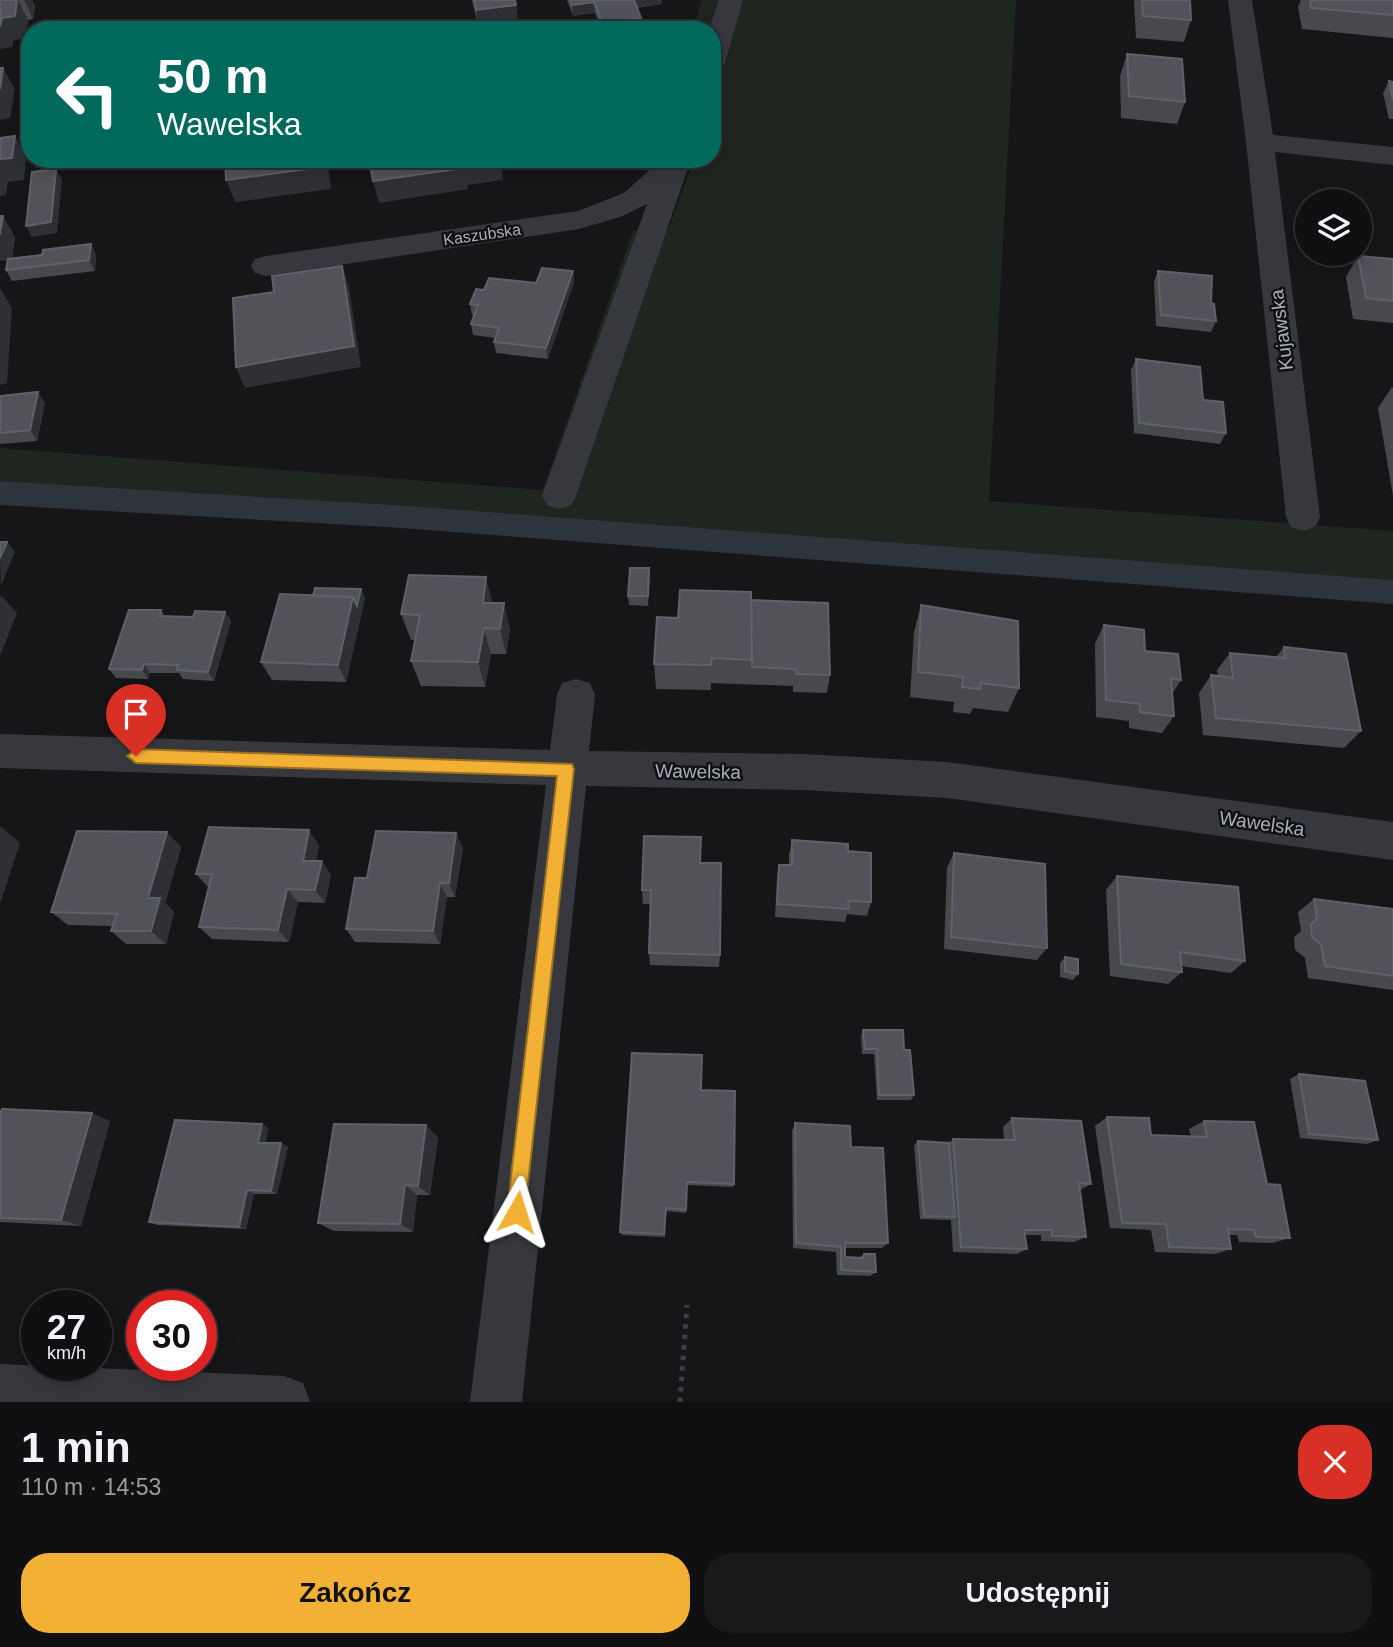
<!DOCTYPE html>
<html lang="pl">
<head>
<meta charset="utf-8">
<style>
	body { margin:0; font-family:Arial,sans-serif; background:#19191b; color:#f1f3f6; height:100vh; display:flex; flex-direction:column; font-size:26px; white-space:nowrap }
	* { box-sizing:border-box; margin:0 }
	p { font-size:23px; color:#9c9d9f }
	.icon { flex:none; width:38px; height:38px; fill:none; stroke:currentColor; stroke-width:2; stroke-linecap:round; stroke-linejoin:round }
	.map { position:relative; height:1402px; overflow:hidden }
	.drawer { display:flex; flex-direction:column; background:#101012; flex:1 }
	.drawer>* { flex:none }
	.hud { position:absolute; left:21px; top:21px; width:700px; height:147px; border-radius:28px; box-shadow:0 4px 18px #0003,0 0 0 2px #303032; background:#00695c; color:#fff; overflow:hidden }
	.tools { position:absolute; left:1295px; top:189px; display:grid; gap:14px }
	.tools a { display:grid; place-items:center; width:77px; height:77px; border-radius:50%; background:#101012; box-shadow:0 4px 18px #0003,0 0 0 2px #303032; font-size:35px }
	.speed { position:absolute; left:21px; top:1290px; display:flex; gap:14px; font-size:35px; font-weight:700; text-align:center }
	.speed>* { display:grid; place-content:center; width:91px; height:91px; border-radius:50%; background:#101012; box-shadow:0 4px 18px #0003,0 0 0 2px #303032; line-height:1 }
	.speed small { font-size:18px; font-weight:400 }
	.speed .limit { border:10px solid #d22; background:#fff; color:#111 }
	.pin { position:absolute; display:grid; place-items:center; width:60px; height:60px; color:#fff; margin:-72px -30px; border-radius:50% 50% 50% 0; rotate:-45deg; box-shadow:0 0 7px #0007 }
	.pin .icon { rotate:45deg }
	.me { position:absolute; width:77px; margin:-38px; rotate:6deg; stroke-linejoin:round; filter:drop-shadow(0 0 5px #0008) }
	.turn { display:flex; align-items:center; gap:24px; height:147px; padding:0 21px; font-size:32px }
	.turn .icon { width:91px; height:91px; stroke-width:2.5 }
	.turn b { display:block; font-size:49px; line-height:60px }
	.round { display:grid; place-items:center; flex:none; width:74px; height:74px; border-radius:28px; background:#19191b }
	.summary { display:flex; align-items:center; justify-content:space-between; height:119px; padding:0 21px }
	h1 { font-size:42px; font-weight:600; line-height:52px }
	.button { display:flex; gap:14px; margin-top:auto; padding:14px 21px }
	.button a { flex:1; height:80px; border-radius:28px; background:#f2b134; color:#111; font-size:28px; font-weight:600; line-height:80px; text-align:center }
	.button a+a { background:#19191b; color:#f1f3f6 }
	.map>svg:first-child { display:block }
	.green { fill:#1e261f }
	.water { fill:#2c353c }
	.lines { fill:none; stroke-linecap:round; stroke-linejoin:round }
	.path { stroke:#3d3f44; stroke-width:5; stroke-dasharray:4.5 6; stroke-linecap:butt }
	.street { fill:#37383d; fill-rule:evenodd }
	.wall { fill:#47494d }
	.shaded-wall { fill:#2f3033 }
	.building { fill:#525359; stroke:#5f6168; stroke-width:2 }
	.route { fill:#f2b134; stroke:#9d7322; stroke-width:2 }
	.labels { text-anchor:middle; stroke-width:5; stroke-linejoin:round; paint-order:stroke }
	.far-street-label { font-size:16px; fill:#a8adb8; stroke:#111113 }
	.street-label { font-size:19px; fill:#a8adb8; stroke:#111113 }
</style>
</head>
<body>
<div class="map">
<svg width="1393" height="1402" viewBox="0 0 1393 1402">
	<rect width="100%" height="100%" fill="#161618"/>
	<path class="green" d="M702,0H721L711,30H693Z
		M742,0H1016L989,501L1393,531V580L396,505L0,481V448L543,490L633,231L668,230L694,159H712V105Z"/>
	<path class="water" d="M0,481L396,505L1393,580V604L388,527L0,505Z"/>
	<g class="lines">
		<path class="path" d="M680,1402L687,1305"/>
		<path class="street" d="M719,0H743L725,63L721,68L712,71V30H709Z
			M1228,0H1252L1273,135L1393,147V165L1275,152L1320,517L1315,527L1303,531L1291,527L1286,517L1246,142Z
			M662,159H691L576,496L571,505L559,509L547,505L542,496L647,204L620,217L579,229L266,276L255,273L251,266L255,259L266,256L578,211L624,193Z
			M576,679L590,683L595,695L589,751L804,754L947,762L1393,822V860L947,798L804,790L586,786L522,1402H470L546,785L0,768V734L550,750L557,695L562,683Z
			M0,1364L284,1376L303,1383L310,1402H0Z"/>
	</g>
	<path class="wall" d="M0,0H32L35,6L33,19L28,20L25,38L13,40L12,47Z
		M472,0H515L519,26L493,30H479Z
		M567,0H662V4L637,8L641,30H601L595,13L573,16Z
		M1134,0H1190L1191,20L1184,42L1136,38Z
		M1301,0H1393V38L1302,29L1298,7Z
		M1127,54L1185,102L1177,124L1121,118L1120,76Z
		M1389,81L1393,82V119H1389L1383,93Z
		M15,237L12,258L42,255L91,244L96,255L95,271L12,281L6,270L7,260Z
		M1358,256L1393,259V323L1353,319L1346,277Z
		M573,271L574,282L548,359L496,353L494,342L496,338L473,335L471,324L474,315H472L470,304L484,290L536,283Z
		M1158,271L1211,303L1216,321L1211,332L1156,326L1154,281Z
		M1136,359L1203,400L1226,433L1220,444L1134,433L1131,370Z
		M1392,387L1393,388V496L1378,408Z
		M0,396L45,403L37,441L0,444Z
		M649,568L648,606L629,605L628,596Z
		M365,598L346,682L272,680L261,662Z
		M751,600L830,675L827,693L793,692V686L711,683V690L656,689L654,664L678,618Z
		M493,603L510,629L506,654H491L485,687L421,686L411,661L415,640H411L401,614Z
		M921,605L1019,688L1008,712L973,708L970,714L953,712L954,702L910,697L914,632Z
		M161,610L165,616L193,617L225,612L231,621L214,681L183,679L179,673H150L148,679L116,678L109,669Z
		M1104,625L1145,651L1181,680L1172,694L1174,716L1162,733L1129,728V721L1096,717L1095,643Z
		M1284,647L1361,731L1344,748L1203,735L1199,693L1211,675L1218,676L1217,670L1230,653L1276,657Z
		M792,840L848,851L871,902L867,916L847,914L845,922L775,917L777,879L779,865H789V854Z
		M319,845L316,861L331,875L325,903L298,902L289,942L212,939L199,927L209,888L196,874Z
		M181,847L165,903L174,912L166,944H126L111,931L112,926L68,925L51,912Z
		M463,848L455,897H447L440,944L355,942L346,929L367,878Z
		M954,853L1047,948L1037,960L944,949L947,867Z
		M700,863L720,955L719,967L650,965L649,953L650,904H643L642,890Z
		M1117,876L1245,961L1231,973L1181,966L1182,972L1168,984L1110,976L1106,890Z
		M1314,899L1393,909V990L1308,978L1305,958L1295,950L1294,937L1301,931L1298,912Z
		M1065,957L1078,974L1073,980L1060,977V963Z
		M863,1030L914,1095L911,1100H877L874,1054H862L861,1036Z
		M1299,1074L1378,1140L1367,1144L1300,1138L1290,1079Z
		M701,1090L734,1184L733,1187L687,1185L686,1213L666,1211L665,1237L622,1235L620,1232Z
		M0,1114L110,1121L81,1226L0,1222Z
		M1107,1117L1151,1135L1191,1137L1189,1129L1204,1121L1267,1184L1290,1238L1272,1243L1239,1242L1237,1235H1229L1231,1249L1215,1254L1155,1252L1151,1230L1110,1228L1095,1126Z
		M1012,1118L1091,1184L1080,1190L1086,1237L1074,1242L1041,1241V1235H1025L1027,1249L1017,1254L953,1252L951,1220L920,1219L914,1145L918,1141L949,1143L953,1139L1004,1140L1003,1127Z
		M795,1123L851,1147L888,1243L882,1248H845V1257L859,1258L864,1254L876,1272L870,1276L837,1275L836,1252L793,1248L792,1131Z
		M268,1128L265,1143H281L288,1147L277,1194H254L246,1229L157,1225L149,1222Z
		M438,1137L430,1195H417L413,1232L334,1231L318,1223Z"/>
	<path class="shaded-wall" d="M17,0H18L28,20L25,38L13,40L12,47L0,49V26L2,18Z
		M24,0H32L35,6L33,19Z
		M633,0H662V4L633,8Z
		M594,2L595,13L573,16L572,5Z
		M516,5L519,26L493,30H479L476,10Z
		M641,18V30H603V24Z
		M3,68L15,89L10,118L0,120V89Z
		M15,136L26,158L24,180L8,182L6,195L0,196V159Z
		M323,159H327L331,189L235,202L226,180Z
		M495,159H500L503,180L467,185L468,189L379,203L373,181L463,164Z
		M56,169L62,180L57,233L32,237L26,226Z
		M3,216L15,237L12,260L0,261V218Z
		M91,244L96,255L95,271L89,260Z
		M342,266L349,287L361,367L245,388L236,367Z
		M573,271L574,282L548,359L546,348Z
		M0,288L12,308L7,383L0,385Z
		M38,392L45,403L37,441L30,430Z
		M7,542L15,551L1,586L0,558Z
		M649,568L650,578L648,606V596Z
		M486,577L493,604L490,629L483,603Z
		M361,589L365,598L346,682L338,665L353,597Z
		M1,595L17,613L0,656V598Z
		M504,603L510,629L506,654L500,629Z
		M225,612L231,621L214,681L208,672Z
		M484,628L491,654L485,687L478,662Z
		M144,664L150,673L148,679L142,670Z
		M0,826L20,843L0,904Z
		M309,830L319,845L313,875L303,861Z
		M167,832L181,847L165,903L174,912L166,944L151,931L148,898Z
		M456,833L463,848L455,897L449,883Z
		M322,861L331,875L325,903L315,890Z
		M440,883L447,897L440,944L433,931Z
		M287,889L298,902L289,942L278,930Z
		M92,1113L110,1121L81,1226L61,1220Z
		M262,1124L268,1128L265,1147L258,1143Z
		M426,1125L438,1137L430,1195L418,1186Z
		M281,1143L288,1147L277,1194L271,1191Z
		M405,1185L417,1195L413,1232L400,1224Z
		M247,1190L254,1194L246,1229L239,1227Z"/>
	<path class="building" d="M0,0H17L15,16L2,18L0,26Z
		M474,0H515L516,5L476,10Z
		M570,0H634L641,18L603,24L594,2L572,5Z
		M1142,0H1190L1191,20L1143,16Z
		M1310,0H1393V15L1311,8Z
		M1127,54L1182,59L1185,102L1129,96Z
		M0,68H3L0,89Z
		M1389,81L1393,82V100Z
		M15,136L12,158L0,159V138Z
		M225,159H323L324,167L226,180Z
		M369,159H495L463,164L464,168L373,181Z
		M56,169L51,222L26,226L32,172Z
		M0,216H3L0,234Z
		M91,244L89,260L6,270L8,259L42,255L43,250Z
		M1358,256L1393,259V301L1366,298Z
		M342,266L354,346L236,367L233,298L274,292L272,276Z
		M542,268L573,271L546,348L494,342L499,328L471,324L478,305L470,304L476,289L484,290L489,278L536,283Z
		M1158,271L1212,276L1211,303L1214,304L1216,321L1161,315Z
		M1136,359L1200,367L1203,400L1223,402L1226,433L1139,423Z
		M38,392L30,430L0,433V396Z
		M0,542H7L0,558Z
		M630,568H649L648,596H628Z
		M409,575L486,577L483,603H504L500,629L484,628L478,662L411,661L420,615L401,614Z
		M315,588L361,589L357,606L353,597L313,596Z
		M680,590L751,592L752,660L712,658L711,665L654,664L657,617L678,618Z
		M280,594L353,597L338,665L261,662Z
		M751,600L828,603L830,675L796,674V669L752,667Z
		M921,605L1018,621L1019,688L981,683L980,689L962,687L963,677L918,672Z
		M129,610H161L160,616L193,617L195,611L225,612L208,672L177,670L178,665L144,664L142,670L109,669Z
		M1104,625L1144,630L1145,651L1178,654L1181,680L1171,678L1174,716L1140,712V704L1106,700Z
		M1284,647L1346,654L1361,731L1216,718L1211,675L1233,678L1230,653L1285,658Z
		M209,827L309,830L303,861H322L315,890L287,889L278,930L199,927L212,874H196Z
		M77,831L167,832L148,898H160L151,931H111L117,914L51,912Z
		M376,831L456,833L449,883H440L433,931L346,929L355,878H367Z
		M644,836L701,837L700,863H721L720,955L649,953L651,890H642Z
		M792,840L848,844V851L871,853V902L848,901L849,909L777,904L779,865H792Z
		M954,853L1045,864L1047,948L951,937Z
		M1117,876L1238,887L1245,961L1180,952L1182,972L1121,964Z
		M1314,899L1393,909V976L1325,966L1321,945L1312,937L1311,924L1317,919Z
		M1065,957L1078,959V974L1065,971Z
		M863,1030H903L904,1050H910L914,1095H879L877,1049H865Z
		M632,1053L702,1055L701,1090L735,1091L734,1184L687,1182L686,1210L666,1208L664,1234L620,1232Z
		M1299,1074L1365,1081L1378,1140L1309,1134Z
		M2,1109L92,1113L61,1220L0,1218V1114Z
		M1107,1117L1149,1118L1151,1135L1207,1137L1204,1121L1254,1122L1267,1184L1280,1185L1290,1238L1256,1237L1254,1230L1228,1229L1231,1249L1169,1247L1166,1224L1122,1223Z
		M1012,1118L1081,1121L1091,1184L1079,1183L1086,1237L1052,1236V1230H1024L1027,1249L961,1247L953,1139L1015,1140Z
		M175,1120L262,1124L258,1143H281L271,1191L247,1190L239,1227L149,1222Z
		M795,1123L850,1126L851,1147L883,1148L888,1243H845V1257L863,1258L864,1254H875L876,1272L841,1270V1247L796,1243Z
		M334,1124L426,1125L418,1186L405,1185L400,1224L318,1223Z
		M918,1141L949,1143L955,1217L924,1216Z"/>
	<path class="route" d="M136,749L572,764L574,769L524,1219L517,1222L509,1219L507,1212L557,776L136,763L127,756Z"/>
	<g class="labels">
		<g class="far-street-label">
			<text transform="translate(482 234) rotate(-8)" y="6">Kaszubska</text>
		</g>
		<g class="street-label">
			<text transform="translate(1281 330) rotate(-97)" y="7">Kujawska</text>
			<text transform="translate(698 771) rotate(1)" y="7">Wawelska</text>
			<text transform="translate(1262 823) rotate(8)" y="7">Wawelska</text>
		</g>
	</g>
</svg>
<div class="tools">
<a><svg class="icon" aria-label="layers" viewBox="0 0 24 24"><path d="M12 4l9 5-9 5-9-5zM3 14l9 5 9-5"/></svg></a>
</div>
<div class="speed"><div>27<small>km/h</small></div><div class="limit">30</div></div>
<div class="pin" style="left:136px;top:756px;background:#d93025"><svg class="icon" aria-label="arrive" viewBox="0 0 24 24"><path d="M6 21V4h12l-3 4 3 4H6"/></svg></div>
<svg class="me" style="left:517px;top:1212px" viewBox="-20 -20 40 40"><path d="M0-17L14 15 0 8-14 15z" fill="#f2b134" stroke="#fff" stroke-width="4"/></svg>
<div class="hud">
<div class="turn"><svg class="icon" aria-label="left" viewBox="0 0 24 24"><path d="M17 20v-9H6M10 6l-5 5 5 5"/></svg><div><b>50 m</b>Wawelska</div></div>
</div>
</div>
<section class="drawer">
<div class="summary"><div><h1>1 min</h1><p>110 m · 14:53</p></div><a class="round" style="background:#d93025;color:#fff"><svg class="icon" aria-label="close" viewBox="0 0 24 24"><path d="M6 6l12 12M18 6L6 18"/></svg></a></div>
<div class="button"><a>Zakończ</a><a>Udostępnij</a></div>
</section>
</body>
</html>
